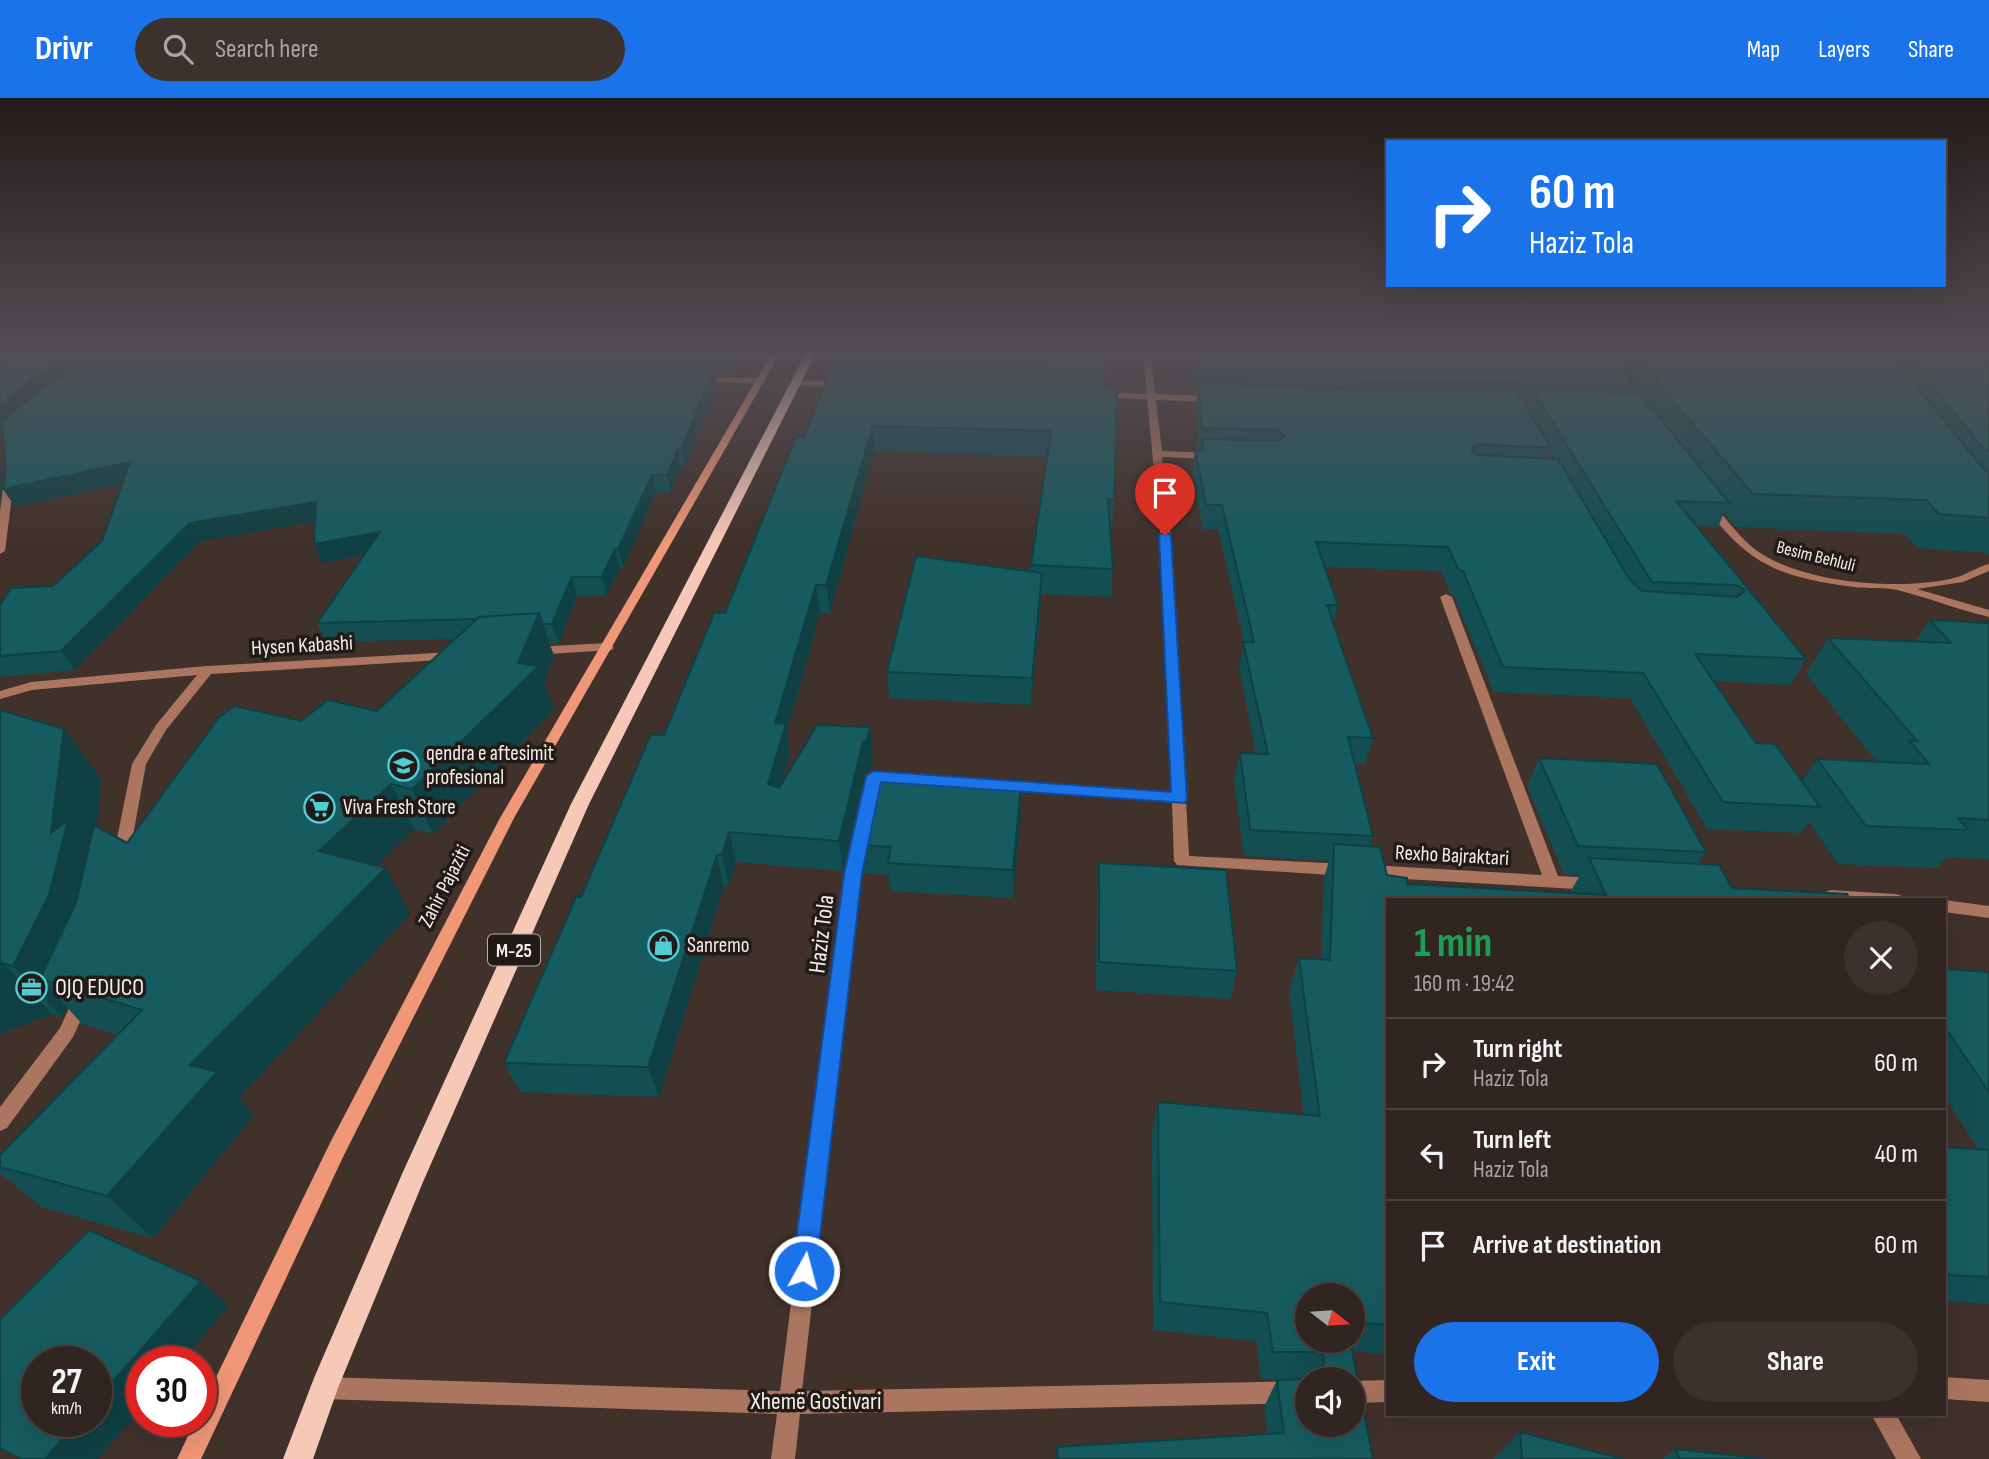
<!DOCTYPE html>
<html lang="en">
<head>
<meta charset="utf-8">
<style>
	body { margin:0; font-family:"Sofia Sans Condensed",sans-serif; background:#3c312d; color:#f1f3f6; height:100vh; display:flex; flex-direction:column; font-size:26px; white-space:nowrap }
	* { box-sizing:border-box; margin:0 }
	p { font-size:23px; color:#a8a5a5 }
	.icon { flex:none; width:38px; height:38px; fill:none; stroke:currentColor; stroke-width:2; stroke-linecap:round; stroke-linejoin:round }
	.map { position:relative; flex:1; overflow:hidden }
	.details { position:absolute; left:1386px; top:800px; width:560px; height:518px; display:flex; flex-direction:column; background:#302520; border-radius:0px; box-shadow:0 7px 28px #0002,0 0 0 2px #4b423e }
	.details>* { flex:none }
	.hud { position:absolute; left:1386px; top:42px; width:560px; height:147px; border-radius:0px; box-shadow:0 7px 28px #0002,0 0 0 2px #4b423e; background:#1a73e8; color:#fff; overflow:hidden }
	.needle { width:46px; rotate:107deg }
	.fabs { position:absolute; left:1295px; top:1185px; display:grid; gap:14px }
	.fabs a { display:grid; place-items:center; width:70px; height:70px; border-radius:50%; background:#302520; box-shadow:0 7px 28px #0002,0 0 0 2px #4b423e; font-size:35px }
	.speed { position:absolute; left:21px; top:1248px; display:flex; gap:14px; font-size:35px; font-weight:700; text-align:center }
	.speed>* { display:grid; place-content:center; width:91px; height:91px; border-radius:50%; background:#302520; box-shadow:0 7px 28px #0002,0 0 0 2px #4b423e; line-height:1 }
	.speed small { font-size:18px; font-weight:400 }
	.speed .limit { border:10px solid #d22; background:#fff; color:#111 }
	.pin { position:absolute; display:grid; place-items:center; width:60px; height:60px; color:#fff; margin:-72px -30px; border-radius:50% 50% 50% 0; rotate:-45deg; box-shadow:0 0 7px #0007 }
	.pin .icon { rotate:45deg }
	.me { position:absolute; width:77px; margin:-38px; rotate:7deg; stroke-linejoin:round; filter:drop-shadow(0 0 5px #0008) }
	.turn { display:flex; align-items:center; gap:24px; height:147px; padding:0 28px; font-size:32px }
	.turn .icon { width:91px; height:91px; stroke-width:2.5 }
	.turn b { display:block; font-size:49px; line-height:60px }
	.round { display:grid; place-items:center; flex:none; width:74px; height:74px; border-radius:37px; background:#3c312d }
	.summary { display:flex; align-items:center; justify-content:space-between; height:119px; padding:0 28px }
	h1 { font-size:42px; font-weight:700; line-height:52px; color:#1e9e55 }
	.action { display:flex; gap:14px; margin-top:auto; padding:14px 28px }
	.action a { flex:1; height:80px; border-radius:42px; background:#1a73e8; color:#fff; font-size:28px; font-weight:700; line-height:80px; text-align:center }
	.action a+a { background:#3c312d; color:#f1f3f6 }
	ul { padding:0; list-style:none }
	li { display:flex; align-items:center; gap:21px; height:91px; padding:0 28px; border-top:2px solid #4b423e }
	li div { flex:1 }
	li b { display:block; font-size:26px }
	li em { font-style:normal }
	header { display:flex; align-items:center; gap:42px; box-sizing:border-box; height:98px; padding:0 35px; background:#1a73e8; color:#fff }
	header strong { font-size:33px }
	nav { display:flex; gap:38px; margin-inline-start:auto; font-size:24px }
	.search { width:490px; height:63px; background:#3c312d; display:flex; align-items:center; gap:18px; box-sizing:border-box; padding:0 24px; border-radius:38px; color:#a8a5a5; font-size:26px }
	.map>svg:first-child { display:block }
	.lines { fill:none; stroke-linecap:round; stroke-linejoin:round }
	.street { fill:#ac7560; fill-rule:evenodd }
	.secondary { fill:#ef9776; fill-rule:evenodd }
	.primary { fill:#f6c8b6; fill-rule:evenodd }
	.wall { fill:#134e53; fill-rule:evenodd }
	.shaded-wall { fill:#0f4043 }
	.building { fill:#165b60; stroke:#0f4043; stroke-width:2 }
	.route { fill:#1a73e8; stroke:#114b97; stroke-width:2 }
	.labels { text-anchor:middle; stroke-width:7; stroke-linejoin:round; paint-order:stroke }
	.far-street-label { font-size:18px; fill:#f7ede9; stroke:#211b18 }
	.shield { fill:#211b18; stroke:#b7aeaa; stroke-width:2 }
	.shield-label { font-size:19px; font-weight:bold; fill:#f7ede9 }
	.street-label { font-size:21px; fill:#f7ede9; stroke:#211b18 }
	.poi-label { font-size:21px; fill:#f7ede9; stroke:#211b18; text-anchor:start }
	.near-street-label { font-size:24px; fill:#f7ede9; stroke:#211b18 }
	.near-poi-label { font-size:24px; fill:#f7ede9; stroke:#211b18; text-anchor:start }
</style>
</head>
<body>
<header>
<strong>Drivr</strong>
<div class="search"><svg class="icon" aria-label="search" viewBox="0 0 24 24"><circle cx="10" cy="10" r="6"/><path d="M15 15l6 6"/></svg>Search here</div>
<nav><a>Map</a><a>Layers</a><a>Share</a></nav>
</header>
<div class="map">
<svg width="1989" height="1361" viewBox="0 0 1989 1361">
	<rect width="100%" height="100%" fill="#40312b"/>
	<g class="lines">
		<path class="street" d="M1143,255H1151L1155,296L1213,298L1217,301L1213,304L1156,302L1162,353L1212,355L1217,358L1212,361L1162,359L1173,464L1189,758L1346,766L1351,768L1354,772L1351,776L1346,778L1177,767L1174,763L1172,705L1127,700L880,683L861,776L802,1293L1307,1283V1305L800,1316L795,1361H771L777,1316L324,1301L316,1298L313,1290L316,1282L324,1279L780,1293L845,776L869,675L1127,690L1172,695L1163,464L1147,301L1100,300L1096,297L1100,294L1147,296Z
			M694,279L759,280L763,283L759,286L697,283H694Z
			M794,282L842,284L846,287L842,290L791,287V283Z
			M9,379L14,382L5,453L0,456V413L4,382Z
			M1709,404L1713,405C1726,421 1739,439 1756,452C1803,486 1900,493 1954,480C1966,477 1977,469 1989,466V473L1963,484L1917,491L1989,512V519C1958,512 1927,499 1897,492C1883,489 1867,491 1854,489C1780,479 1749,468 1704,407Z
			M1446,496L1452,499L1558,778L1594,780L1599,782L1602,786L1599,790L1594,792L1370,779L1365,777L1362,773L1365,769L1370,767L1542,777L1440,499Z
			M608,545L614,549L612,552L533,557L527,553L533,549Z
			M453,554L459,558L457,561L211,576L166,632L146,666L129,760L126,764H116L113,760L132,666L156,627L197,577L32,592L0,601V593L31,584L207,568Z
			M1831,792L1896,796L1902,798L1904,802H1825L1823,798L1825,794Z
			M1944,802L1989,808V820L1944,814Z
			M82,893L88,895L91,900L73,939L7,1030L0,1033V1009L60,930L76,895Z
			M1944,1279L1989,1282V1304L1944,1301Z
			M1388,1282V1304L1353,1305V1283Z
			M1871,1316H1896L1921,1361H1896Z"/>
		<path class="secondary" d="M772,255H780L514,720L344,1057L201,1361H177L195,1323H201V1310L330,1045L500,720Z"/>
		<path class="primary" d="M806,255H816L589,706L423,1084L338,1290L313,1361H283L314,1280L402,1076L571,706Z"/>
	</g>
	<path class="wall" d="M0,255H743L729,276L715,275L717,286L686,368H681L671,394L656,395L623,469H620L607,497L577,498L559,545L549,546L554,558L544,583L554,612L433,736L414,731L376,768L386,770L410,816L239,1000L254,1017L153,1140L41,1109L0,1075V1057L118,937L82,926L67,909L62,919L52,916L0,936V612L101,681L97,729L127,745L301,623L377,613L455,541L326,544L317,525L364,457L322,465L314,446L315,423L200,443L75,572L0,579V507L53,488L102,443L122,385L15,409L6,371L3,332L0,335ZM116,261L118,264H109Z
		M1106,255L1104,288L1114,402L1112,429H1110L1113,471L1111,499L1042,496L1031,607L889,600L887,574L1030,473L1047,359L874,353L830,515H820L787,633L790,656L782,685L873,659L870,672L866,674L843,773L736,764L729,788H724L659,999L520,994L504,965L581,799L725,515L804,339L839,269L838,262Z
		M1192,255H1989V455L1917,450L1905,436L1736,429L1724,415L1718,429L1696,428L1806,561L1790,587L1714,583L1756,645L1802,683L1817,661L1876,663L1806,576L1828,540L1915,544L1930,522L1989,525V761L1946,759L1936,770L1838,766L1809,724L1801,735L1707,731L1630,600L1494,594L1454,498L1450,495L1441,473L1325,469L1338,507L1333,525L1373,640L1365,666H1355L1373,738L1370,748L1387,777L1407,786L1572,795L1571,793L1580,777L1564,776L1527,688L1539,660L1706,754L1698,766L1732,790L1847,796L1388,802V1257L1352,1253L1373,1361H1056L1057,1349L1268,1336L1264,1309L1277,1282L1353,1281H1261L1256,1243L1153,1232L1152,1036L1158,1004L1304,1017L1289,893L1299,860L1321,861L1324,779L1329,763L1244,758L1234,681L1240,655L1256,656L1239,569L1244,544L1218,431H1203L1192,375L1195,352H1201H1199L1196,306L1197,296H1195ZM1636,278L1631,290L1634,295H1629L1631,288L1627,281ZM1523,303H1529L1527,310ZM1549,354L1553,361L1547,360ZM1353,1197V1242H1307Z
		M1021,715L1013,800L891,793L889,777L864,775L861,747Z
		M1099,765L1237,873L1230,901L1096,892L1097,793Z
		M1944,871L1989,874V1206L1944,1203V1049L1979,1052L1944,998Z
		M1520,1334L1623,1361H1494Z
		M1676,1351L1766,1361H1663Z"/>
	<path class="shaded-wall" d="M85,255H113L116,261L48,293L0,335V307L38,276Z
		M729,255H743L729,276L726,259Z
		M1662,255L1643,261L1636,278L1618,284L1616,289L1625,267Z
		M714,270L717,286L686,368L682,350Z
		M873,328L874,353L830,515L826,487Z
		M1478,346L1471,368L1472,349Z
		M678,351L681,368L671,394L667,377Z
		M0,358L2,389L0,404Z
		M130,364L140,382L15,409L3,391Z
		M652,377L656,395L623,469L618,451Z
		M316,404L324,422L200,443L75,572L61,553L190,425Z
		M380,434L388,452L322,465L314,446Z
		M615,451L620,469L607,497L602,479Z
		M1042,475L1041,500L1031,607L1032,580Z
		M572,479L577,498L559,545L552,526Z
		M816,487L820,515L787,633L790,656L774,716L768,686L775,625Z
		M539,515L554,558L544,583L554,612L433,736L412,691L518,565Z
		M870,629L873,659L870,672L866,674L843,773L839,743L863,644Z
		M64,631L101,681L95,757L108,774L40,881L67,909L62,919L13,868L51,735Z
		M391,686L414,731L346,798L319,753Z
		M1021,687V715L1013,800V772Z
		M729,734L736,764L729,788L722,757Z
		M717,757L724,788L659,999L648,969Z
		M386,770L410,816L239,1000L254,1017L153,1140L107,1098L190,967Z
		M3,865L52,916L0,936V866Z
		M201,1183L229,1208L181,1264H142V1310L98,1361H45L78,1323H96V1303Z"/>
	<path class="building" d="M0,255H85L38,276L0,307Z
		M179,255H393L266,257Z
		M631,255H729L726,259Z
		M843,255H1106L1105,272L838,262Z
		M1195,255H1661L1625,267L1622,272L1631,288L1197,279Z
		M1661,255H1890L1976,362L1989,376V420L1939,416L1926,402L1753,396L1673,303L1643,261Z
		M1906,255H1989V353H1985Z
		M568,262L714,270L682,350L678,351L667,377H652L618,451H615L602,479H572L552,526H543L539,515L479,519L476,521L317,525L380,434L314,446L316,404L190,425L61,553L0,558V507L11,490L53,488L102,443L130,364L3,391L6,371L2,323L48,285L93,264L266,267Z
		M832,268L1104,279V288L1117,289L1114,402L1108,401L1113,471L1031,467L1051,333L873,328L826,487H816L775,625L786,626L768,686L779,690L817,627L870,629L867,642L863,644L839,743L729,734L722,757H717L648,969L504,965L576,799H581L651,636L664,637L714,515H725L796,339H804Z
		M1198,285L1357,291L1517,293L1551,350L1478,346L1472,349V354L1478,357L1558,361L1630,482L1642,493L1738,499L1745,492L1736,487L1652,484L1533,293L1640,295L1729,405L1676,403L1806,561L1695,556L1756,645L1775,646L1820,709L1723,704L1643,575L1503,569L1463,473L1458,471L1448,449L1316,444L1338,507H1327L1373,640L1348,639L1373,738L1250,732L1240,655L1268,656L1243,544H1254L1222,407H1206L1195,352L1203,353L1202,341L1277,343L1285,337L1277,332L1202,330Z
		M916,458L1042,475L1032,580L887,574Z
		M539,515L518,565L539,568L412,691L391,686L319,753L386,770L190,967L217,974L107,1098L0,1069V1057L142,912L40,881L76,805L94,727L127,745L219,619L235,608L301,623L328,602L377,613L479,519Z
		M1930,522L1989,525V722L1958,720L1968,732L1866,728L1817,661L1929,666L1909,642L1917,643L1828,540L1951,545Z
		M0,612L64,631L51,735L68,722L49,797L13,868L3,865L0,866Z
		M1539,660L1657,666L1706,754L1578,748Z
		M875,680L1021,687L1013,772L888,765L891,749L861,747Z
		M1334,746L1380,749L1387,777L1407,780V786L1606,797L1589,760L1719,767L1732,790L1847,796L1850,802H1388V1227L1353,1224V1197H1307V1242H1350L1373,1361H1058L1057,1349L1284,1335L1277,1282L1307,1281V1326H1353V1281H1321L1324,1278L1323,1254H1273L1267,1215L1160,1204L1158,1004L1320,1018L1299,860L1330,862Z
		M1099,765L1226,772L1237,873L1099,864Z
		M1944,871L1989,874V994L1944,928Z
		M1944,1049L1989,1052V1179L1949,1177L1944,1168Z
		M89,1132L201,1183L96,1303V1264H37V1323H78L45,1361H21L0,1350V1221Z
		M1520,1334L1623,1361H1522Z
		M1676,1351L1766,1361H1679Z"/>
	<linearGradient id="sky" x2="0" y2="1"><stop stop-color="#231b18"/><stop offset="0.57" stop-color="#534e55"/><stop offset="1" stop-color="#534e55" stop-opacity="0"/></linearGradient>
	<rect width="1989" height="445" fill="url(#sky)"/>
	<path class="route" d="M1165,434L1171,437L1187,701L1185,705L881,684L862,776L816,1173L813,1181L804,1185L796,1181L792,1173L844,776L866,678L874,673L1171,694L1159,437Z"/>
	<defs>
		<symbol id="school-ring" viewBox="-11 -11 22 22"><circle r="9.5" fill="#211b18" stroke="#51ccd5" stroke-width="1.5"/><path d="M0-5L7-2L0 1L-7-2ZM-4 1L0 2.5L4 1V4Q0 6-4 4Z" fill="#51ccd5"/></symbol>
		<symbol id="supermarket-ring" viewBox="-11 -11 22 22"><circle r="9.5" fill="#211b18" stroke="#51ccd5" stroke-width="1.5"/><path d="M-6-5.5h2.5l.6 2H6L4.5 2H-2.5L-4.4-4H-6ZM-1.5 3.2a1.3 1.3 0 1 0 .1 0ZM3 3.2a1.3 1.3 0 1 0 .1 0Z" fill="#51ccd5"/></symbol>
		<symbol id="shop-ring" viewBox="-11 -11 22 22"><circle r="9.5" fill="#211b18" stroke="#51ccd5" stroke-width="1.5"/><path d="M-5-2.5h2.3a2.7 3.5 0 0 1 5.4 0H5L5.5 6h-11ZM-1.5-2.5h3a1.5 2.3 0 0 0-3 0Z" fill="#51ccd5"/></symbol>
		<symbol id="office-ring" viewBox="-11 -11 22 22"><circle r="9.5" fill="#211b18" stroke="#51ccd5" stroke-width="1.5"/><path d="M-6-3h4V-5.5h4V-3h4V5H-6ZM-1-4.5V-3h2v-1.5ZM-6 0V1H6V0Z" fill="#51ccd5"/></symbol>
	</defs>
	<g fill-rule="evenodd">
		<use href="#school-ring" x="386" y="650" width="35" height="35"/>
		<use href="#supermarket-ring" x="302" y="692" width="35" height="35"/>
		<use href="#shop-ring" x="646" y="830" width="35" height="35"/>
		<use href="#office-ring" x="14" y="872" width="35" height="35"/>
	</g>
	<g class="labels">
		<g class="far-street-label">
			<text transform="translate(1816 458) rotate(14)" y="6">Besim Behluli</text>
		</g>
		<rect class="shield" x="488" y="836.5" width="52" height="31" rx="5"/>
		<g class="shield-label">
			<text x="514" y="859">M-25</text>
		</g>
		<g class="street-label">
			<text transform="translate(302 547) rotate(-3)" y="7">Hysen Kabashi</text>
			<text transform="translate(1452 757) rotate(3)" y="7">Rexho Bajraktari</text>
			<text transform="translate(444 788) rotate(-63)" y="7">Zahir Pajaziti</text>
		</g>
		<g class="poi-label">
			<text x="426" y="662">qendra e aftesimit<tspan x="426" dy="24">profesional</tspan></text>
			<text x="343" y="716">Viva Fresh Store</text>
			<text x="687" y="854">Sanremo</text>
		</g>
		<g class="near-street-label">
			<text transform="translate(821 836) rotate(-83)" y="8">Haziz Tola</text>
			<text x="816" y="1311">Xhemë Gostivari</text>
		</g>
		<g class="near-poi-label">
			<text x="55" y="897">OJQ EDUCO</text>
		</g>
	</g>
</svg>
<div class="fabs">
<a><svg class="needle" viewBox="-14 -14 28 28"><path d="M0-13l5 13h-10z" fill="#e53935"/><path d="M0 13l5-13h-10z" fill="#a8a5a5"/></svg></a>
<a><svg class="icon" aria-label="sound" viewBox="0 0 24 24"><path d="M4 9h4l5-4v14l-5-4H4zM17 9q2 3 0 6"/></svg></a>
</div>
<div class="speed"><div>27<small>km/h</small></div><div class="limit">30</div></div>
<div class="pin" style="left:1165px;top:437px;background:#d93025"><svg class="icon" aria-label="arrive" viewBox="0 0 24 24"><path d="M6 21V4h12l-3 4 3 4H6"/></svg></div>
<svg class="me" style="left:804px;top:1173px" viewBox="-20 -20 40 40"><circle r="17" fill="#1a73e8" stroke="#fff" stroke-width="3"/><path d="M0-11L8 9 0 5-8 9z" fill="#fff"/></svg>
<div class="hud">
<div class="turn"><svg class="icon" aria-label="right" viewBox="0 0 24 24"><path d="M7 20v-9h11M14 6l5 5-5 5"/></svg><div><b>60 m</b>Haziz Tola</div></div>
</div>
<section class="details">
<div class="summary"><div><h1>1 min</h1><p>160 m · 19:42</p></div><a class="round"><svg class="icon" aria-label="close" viewBox="0 0 24 24"><path d="M6 6l12 12M18 6L6 18"/></svg></a></div>
<ul>
<li><svg class="icon" aria-label="right" viewBox="0 0 24 24"><path d="M7 20v-9h11M14 6l5 5-5 5"/></svg><div><b>Turn right</b><p>Haziz Tola</p></div><em>60 m</em></li>
<li><svg class="icon" aria-label="left" viewBox="0 0 24 24"><path d="M17 20v-9H6M10 6l-5 5 5 5"/></svg><div><b>Turn left</b><p>Haziz Tola</p></div><em>40 m</em></li>
<li><svg class="icon" aria-label="arrive" viewBox="0 0 24 24"><path d="M6 21V4h12l-3 4 3 4H6"/></svg><div><b>Arrive at destination</b></div><em>60 m</em></li>
</ul>
<div class="action"><a>Exit</a><a>Share</a></div>
</section>
</div>
</body>
</html>
